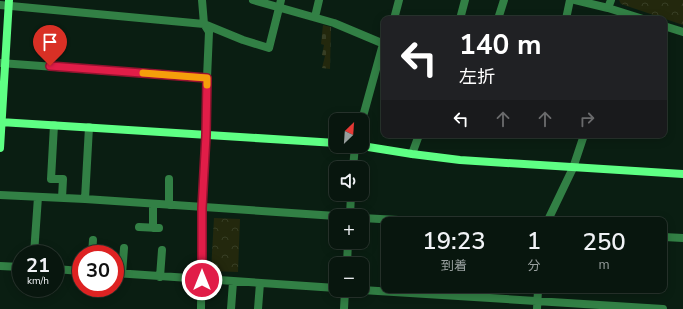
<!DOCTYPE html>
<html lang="ja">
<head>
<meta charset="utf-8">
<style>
	body { margin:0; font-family:"Nunito Sans","Noto Sans JP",sans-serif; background:#16231c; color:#f1f3f6; height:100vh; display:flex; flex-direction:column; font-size:15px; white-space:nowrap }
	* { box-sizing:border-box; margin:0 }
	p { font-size:13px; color:#989f9e }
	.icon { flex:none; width:22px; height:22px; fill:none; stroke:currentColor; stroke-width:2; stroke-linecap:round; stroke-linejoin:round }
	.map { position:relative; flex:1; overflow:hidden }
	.drawer { position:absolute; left:381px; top:217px; width:286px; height:76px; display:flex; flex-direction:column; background:#08160e; border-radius:8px; box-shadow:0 2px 10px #0003,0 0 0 1px #29352e }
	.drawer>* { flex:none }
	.banner { position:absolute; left:381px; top:16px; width:286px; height:122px; border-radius:8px; box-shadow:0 2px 10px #0003,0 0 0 1px #29352e; background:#202124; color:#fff; overflow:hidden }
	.needle { width:26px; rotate:25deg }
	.controls { position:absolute; left:329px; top:113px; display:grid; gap:8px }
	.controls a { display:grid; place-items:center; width:40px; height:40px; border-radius:8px; background:#08160e; box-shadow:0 2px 10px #0003,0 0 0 1px #29352e; font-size:20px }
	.speed { position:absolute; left:12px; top:245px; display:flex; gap:8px; font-size:20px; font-weight:700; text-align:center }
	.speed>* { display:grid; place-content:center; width:52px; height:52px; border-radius:50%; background:#08160e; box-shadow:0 2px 10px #0003,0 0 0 1px #29352e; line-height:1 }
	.speed small { font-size:10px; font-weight:400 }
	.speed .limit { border:6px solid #d22; background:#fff; color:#111 }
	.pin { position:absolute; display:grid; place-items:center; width:34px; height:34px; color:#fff; margin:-41px -17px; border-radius:50% 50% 50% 0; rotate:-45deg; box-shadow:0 0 4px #0007 }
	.pin .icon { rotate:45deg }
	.me { position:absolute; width:44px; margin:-22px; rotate:0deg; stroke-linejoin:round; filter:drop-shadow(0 0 3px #0008) }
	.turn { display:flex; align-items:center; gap:14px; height:84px; padding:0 12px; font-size:18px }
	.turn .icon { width:52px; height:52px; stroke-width:2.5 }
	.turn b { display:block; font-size:28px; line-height:34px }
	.lanes { display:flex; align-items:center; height:38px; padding:0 12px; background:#0003; justify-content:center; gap:20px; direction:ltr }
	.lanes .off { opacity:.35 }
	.eta { display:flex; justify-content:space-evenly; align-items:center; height:68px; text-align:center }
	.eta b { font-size:24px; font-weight:600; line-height:28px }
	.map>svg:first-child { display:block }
	.cemetery { fill:url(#cemetery-stones) }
	.park { fill:url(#park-crowns) }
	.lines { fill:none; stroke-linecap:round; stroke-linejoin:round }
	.street { stroke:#328045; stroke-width:8 }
	.secondary { stroke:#5eff84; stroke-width:8 }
	.route-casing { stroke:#92132f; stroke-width:10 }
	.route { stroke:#e11d48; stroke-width:7 }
	.slow { stroke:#f59e0b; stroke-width:7 }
</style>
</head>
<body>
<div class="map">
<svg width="683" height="309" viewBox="0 0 683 309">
	<defs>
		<pattern id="cemetery-stones" width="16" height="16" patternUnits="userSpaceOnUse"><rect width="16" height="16" fill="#23280d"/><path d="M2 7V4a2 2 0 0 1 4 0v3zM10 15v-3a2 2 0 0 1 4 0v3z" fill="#373e24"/></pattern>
		<pattern id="park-crowns" width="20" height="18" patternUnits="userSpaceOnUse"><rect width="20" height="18" fill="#23280d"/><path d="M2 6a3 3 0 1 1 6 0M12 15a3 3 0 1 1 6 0" fill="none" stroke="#373e24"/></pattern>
	</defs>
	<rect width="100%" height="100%" fill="#0a1e12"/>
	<path class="cemetery" d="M323,25L331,27L330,69L322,68L325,56L322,55L324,45L321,44Z"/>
	<path class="park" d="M619,0H683V25L621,4Z
		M214,218L240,219L238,272L211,271Z"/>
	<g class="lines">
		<path class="street" d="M202,0L204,24L243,40L269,48L281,0
			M253,0L334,23L384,44
			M575,0L608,8L643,19
			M0,5L204,24L209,32L207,78L206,135L202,208L201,309
			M608,8L611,0
			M315,17L319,0
			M394,19L399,0
			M460,19L465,0
			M498,19L504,0
			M566,19L570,0
			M664,26L683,32
			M0,63L207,78
			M362,120L383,44
			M54,125L51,179H63L62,198
			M412,154L419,135
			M353,168L355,146
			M0,195L85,199L336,216
			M85,199L89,127
			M169,205V179
			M350,216L351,194
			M362,218L398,220
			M548,220L573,168L584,135
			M139,227L159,228
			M153,228V204
			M664,237L683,238
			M34,254L38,197
			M92,254L93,240
			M347,264L348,242
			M0,266L21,267
			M55,269L81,271
			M115,273L336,288
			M122,274L124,248
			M160,277L162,250
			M362,290L663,309
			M231,309L233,282
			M258,309L260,283
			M344,309L345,290
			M537,309L538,290"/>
		<path class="secondary" d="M0,122L336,143
			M362,146L412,154L460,160L683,174
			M0,148L9,0"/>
	</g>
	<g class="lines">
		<defs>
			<path id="route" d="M50,66L207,78L206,135L202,208V280"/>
		</defs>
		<use href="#route" class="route-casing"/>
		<use href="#route" class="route"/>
		<path class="slow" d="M143,73L207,78V85"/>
	</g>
</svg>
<div class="controls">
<a><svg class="needle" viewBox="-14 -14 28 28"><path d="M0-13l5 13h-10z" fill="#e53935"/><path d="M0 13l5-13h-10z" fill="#989f9e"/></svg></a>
<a><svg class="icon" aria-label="sound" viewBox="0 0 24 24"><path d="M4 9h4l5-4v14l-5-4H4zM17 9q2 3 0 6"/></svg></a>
<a>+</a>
<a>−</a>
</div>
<div class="speed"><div>21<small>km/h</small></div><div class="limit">30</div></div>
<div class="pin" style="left:50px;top:66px;background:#d93025"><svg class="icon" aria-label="arrive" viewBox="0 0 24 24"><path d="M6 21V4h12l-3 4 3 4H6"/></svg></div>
<svg class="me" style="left:202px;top:280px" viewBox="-20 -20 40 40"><circle r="17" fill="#e11d48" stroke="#fff" stroke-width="3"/><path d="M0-11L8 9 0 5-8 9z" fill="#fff"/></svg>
<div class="banner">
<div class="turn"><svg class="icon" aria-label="left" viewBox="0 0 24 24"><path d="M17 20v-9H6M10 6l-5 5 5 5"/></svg><div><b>140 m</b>左折</div></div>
<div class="lanes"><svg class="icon" aria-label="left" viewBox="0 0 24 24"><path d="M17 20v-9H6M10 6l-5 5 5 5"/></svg><svg class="icon off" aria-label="ahead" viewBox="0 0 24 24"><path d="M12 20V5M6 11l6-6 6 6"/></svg><svg class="icon off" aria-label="ahead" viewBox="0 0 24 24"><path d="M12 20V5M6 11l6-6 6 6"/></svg><svg class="icon off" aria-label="right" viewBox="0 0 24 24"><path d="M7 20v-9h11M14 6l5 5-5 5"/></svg></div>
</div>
<section class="drawer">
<div class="eta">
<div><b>19:23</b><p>到着</p></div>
<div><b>1</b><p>分</p></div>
<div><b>250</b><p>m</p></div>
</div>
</section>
</div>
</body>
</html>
